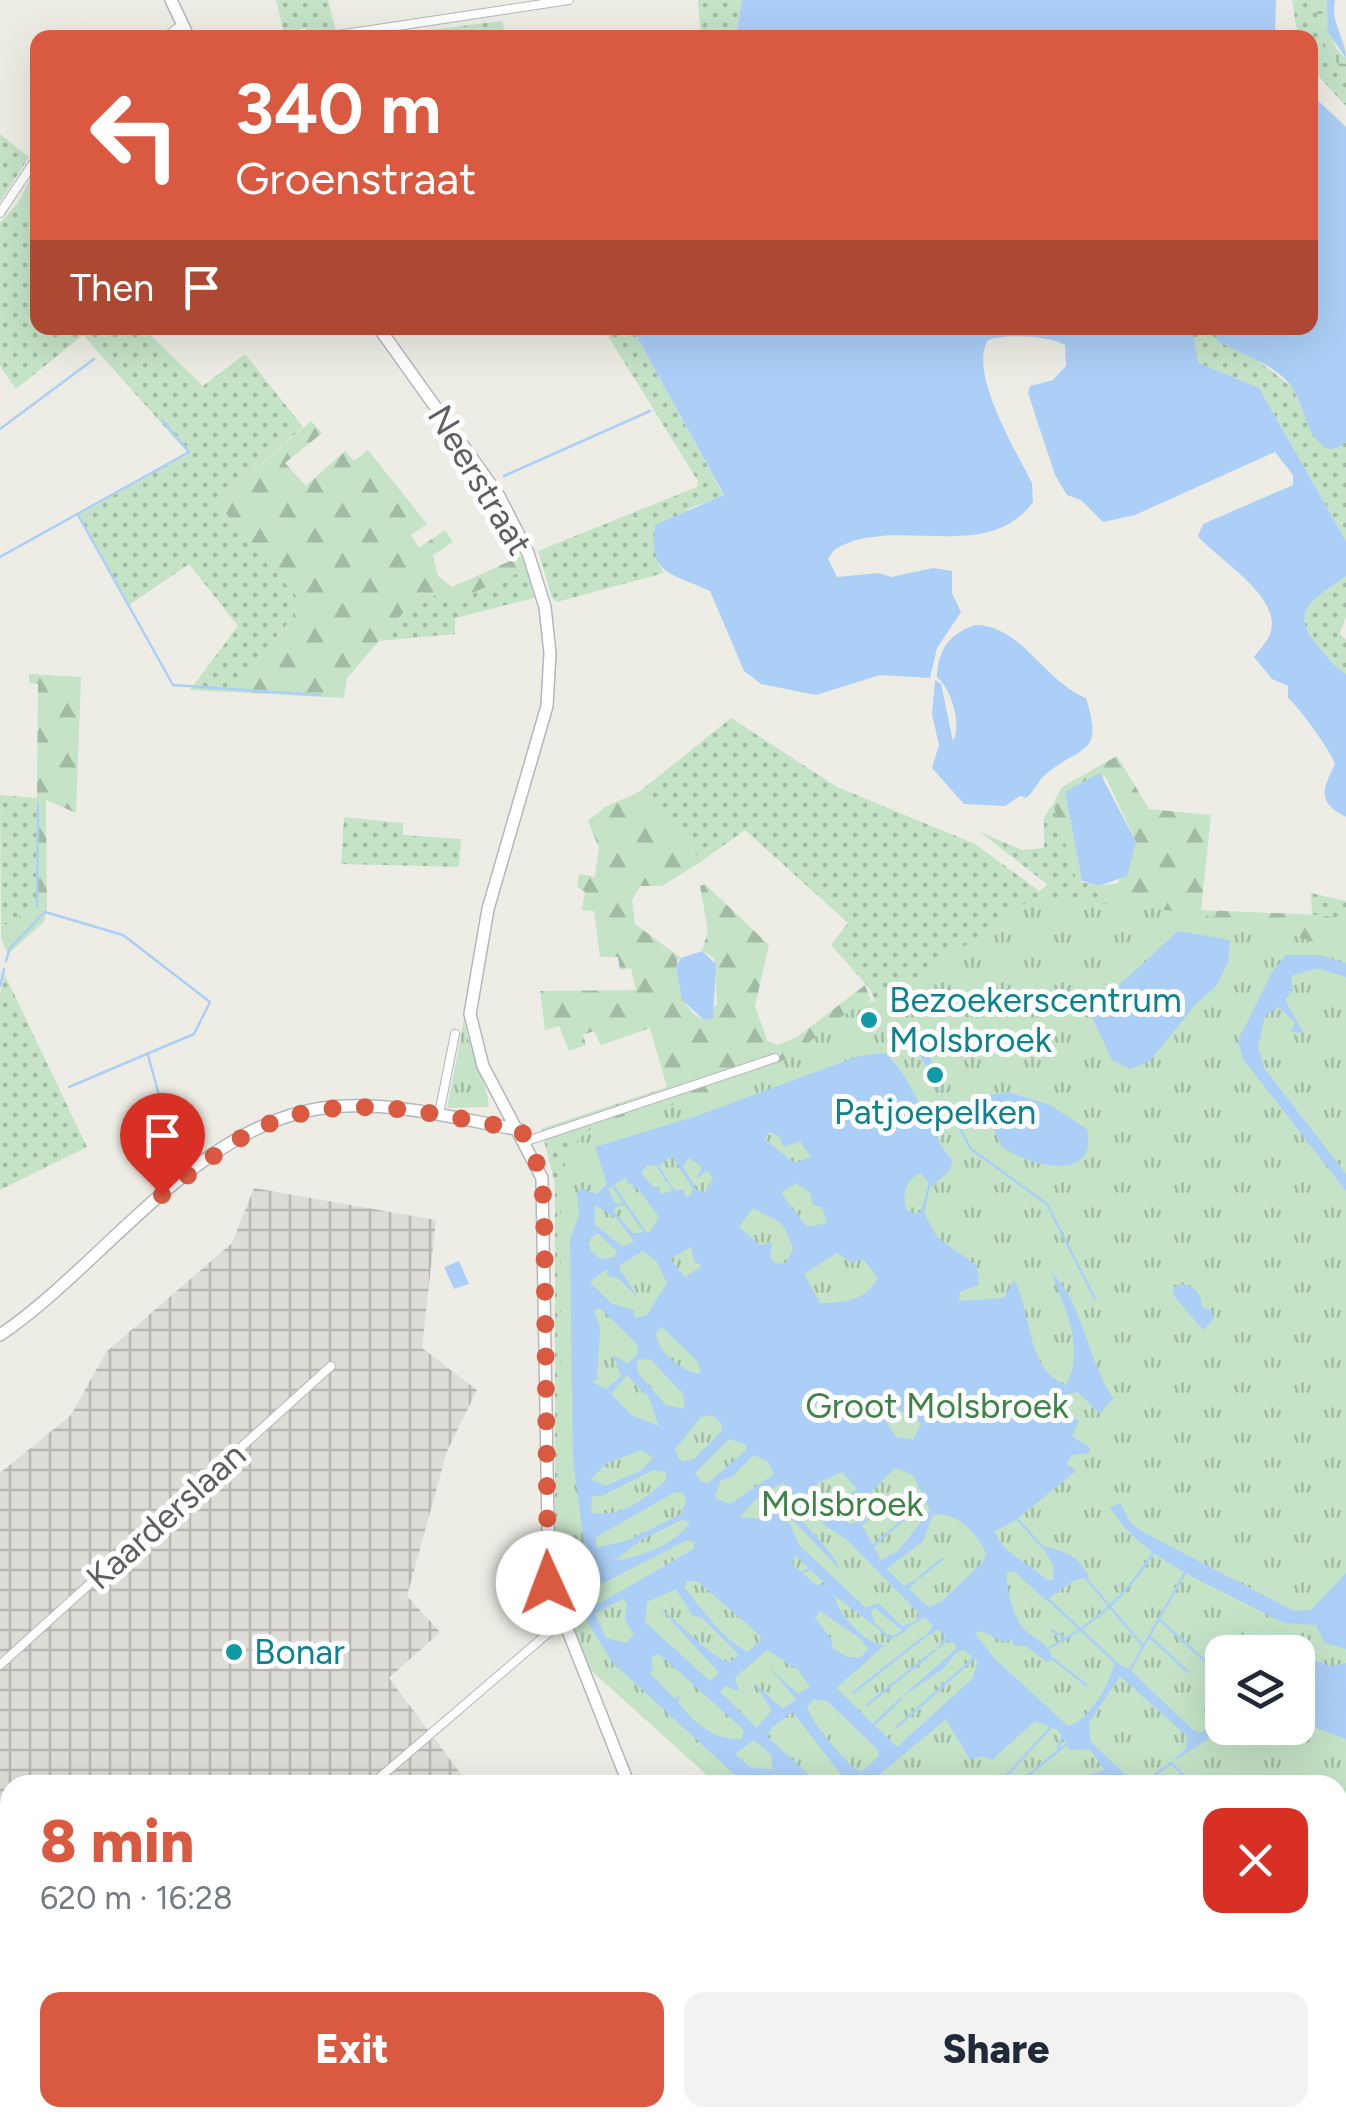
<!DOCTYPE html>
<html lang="en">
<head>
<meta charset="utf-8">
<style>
	body { margin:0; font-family:Figtree,sans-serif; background:#f2f2f3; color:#1f2937; height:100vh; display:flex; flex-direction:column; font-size:38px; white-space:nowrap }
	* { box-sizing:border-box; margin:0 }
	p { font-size:32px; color:#747a83 }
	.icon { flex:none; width:55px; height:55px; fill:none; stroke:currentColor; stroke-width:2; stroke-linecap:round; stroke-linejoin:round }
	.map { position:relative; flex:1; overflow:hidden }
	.drawer { position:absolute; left:0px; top:1775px; width:1348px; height:352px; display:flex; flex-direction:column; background:#fff; border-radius:30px 30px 0 0; box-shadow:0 10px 40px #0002 }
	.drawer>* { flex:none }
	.banner { position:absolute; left:30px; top:30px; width:1288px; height:305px; border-radius:20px; box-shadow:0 10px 40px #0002; background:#d95a40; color:#fff; overflow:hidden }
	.controls { position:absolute; left:1205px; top:1635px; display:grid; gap:20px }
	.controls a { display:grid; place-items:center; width:110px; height:110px; border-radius:20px; background:#fff; box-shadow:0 10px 40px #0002; font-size:50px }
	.pin { position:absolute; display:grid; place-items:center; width:85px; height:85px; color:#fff; margin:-102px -42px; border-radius:50% 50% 50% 0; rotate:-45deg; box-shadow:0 0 10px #0007 }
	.pin .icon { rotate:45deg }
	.me { position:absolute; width:110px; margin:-55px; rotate:358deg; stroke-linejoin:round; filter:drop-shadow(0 0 8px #0008) }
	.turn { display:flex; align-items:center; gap:35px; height:210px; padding:0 40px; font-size:45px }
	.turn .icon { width:130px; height:130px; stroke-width:2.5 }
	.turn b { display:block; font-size:70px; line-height:85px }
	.then { display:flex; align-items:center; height:95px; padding:0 40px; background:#0003; gap:20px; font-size:38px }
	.round { display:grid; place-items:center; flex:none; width:105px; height:105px; border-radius:20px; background:#f2f2f3 }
	.summary { display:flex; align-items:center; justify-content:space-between; height:170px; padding:0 40px }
	h1 { font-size:60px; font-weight:800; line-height:75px; color:#d95a40 }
	.cta { display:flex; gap:20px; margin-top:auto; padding:20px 40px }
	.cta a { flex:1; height:115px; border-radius:20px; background:#d95a40; color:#fff; font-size:40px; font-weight:800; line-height:115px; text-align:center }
	.cta a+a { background:#f2f2f3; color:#1f2937 }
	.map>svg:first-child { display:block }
	.industrial { fill:url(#industrial-grid) }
	.grass { fill:url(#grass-dots) }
	.forest { fill:url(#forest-firs) }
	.wetland { fill:url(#wetland-marsh) }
	.park { fill:url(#park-tufts); fill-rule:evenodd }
	.water { fill:#accff7; fill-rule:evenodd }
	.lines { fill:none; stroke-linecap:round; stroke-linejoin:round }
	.stream { stroke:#accff7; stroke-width:2.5 }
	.street-casing { stroke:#b5b7bb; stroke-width:10 }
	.secondary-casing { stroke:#b4b6bb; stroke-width:14 }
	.street { stroke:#fff; stroke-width:8 }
	.secondary { stroke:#fff; stroke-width:11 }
	.route { stroke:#d95a40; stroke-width:18; stroke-dasharray:0 32.4 }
	.culture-dot { fill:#0f9aa8; stroke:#fff; stroke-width:4 }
	.labels { text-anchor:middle; stroke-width:10; stroke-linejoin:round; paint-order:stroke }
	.street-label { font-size:35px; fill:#5d5f64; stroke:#fff }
	.culture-label { font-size:35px; fill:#0d838f; stroke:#fff; text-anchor:start }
	.park-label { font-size:35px; fill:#3e8347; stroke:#fff }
</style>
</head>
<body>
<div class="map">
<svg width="1346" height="2127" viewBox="0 0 1346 2127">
	<defs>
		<pattern id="industrial-grid" width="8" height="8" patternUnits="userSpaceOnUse" patternTransform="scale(2.5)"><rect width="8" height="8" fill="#dddcd7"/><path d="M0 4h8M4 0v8" fill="none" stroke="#b6b6b2"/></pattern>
		<pattern id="grass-dots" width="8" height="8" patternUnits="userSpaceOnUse" patternTransform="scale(2.5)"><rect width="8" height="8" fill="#c4e3c7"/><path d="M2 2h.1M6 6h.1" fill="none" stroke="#a2bba5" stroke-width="1.8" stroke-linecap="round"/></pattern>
		<pattern id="forest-firs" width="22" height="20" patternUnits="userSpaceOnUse" patternTransform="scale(2.5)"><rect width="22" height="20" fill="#c4e3c7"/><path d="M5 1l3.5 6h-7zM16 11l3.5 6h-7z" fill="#a2bba5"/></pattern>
		<pattern id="wetland-marsh" width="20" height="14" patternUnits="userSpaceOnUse" patternTransform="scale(2.5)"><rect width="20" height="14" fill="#c4e3c7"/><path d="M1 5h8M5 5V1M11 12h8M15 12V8" fill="none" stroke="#a2bba5"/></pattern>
		<pattern id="park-tufts" width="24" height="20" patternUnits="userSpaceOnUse" patternTransform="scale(2.5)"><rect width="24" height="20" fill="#c4e3c7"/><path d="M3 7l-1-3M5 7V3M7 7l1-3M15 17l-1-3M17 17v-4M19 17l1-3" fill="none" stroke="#a2bba5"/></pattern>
	</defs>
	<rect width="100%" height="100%" fill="#eeede5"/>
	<path class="industrial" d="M254,1188L436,1220L422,1348L477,1390L447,1451L407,1596L440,1632L389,1678L469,1785H10V2079L0,2086V1473L71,1415L106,1352L232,1243Z
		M57,2118H648L652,2127H65Z"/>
	<path class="grass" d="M276,0H328L336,31L308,35L306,28L284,33Z
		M698,0H742L736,37H701Z
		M1292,0H1315L1322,39L1346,76V106L1310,67V38L1298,37Z
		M502,21L506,37H375Z
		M0,134L29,157L0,202Z
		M17,204L37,224L38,328H143L203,386L245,354L303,427L217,503L303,604L233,692L190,690L238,626L189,564L129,605L79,515L188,453L83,335L16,389L0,366V223Z
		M603,328H632L724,496L688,509L659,565L664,573L557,602L552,598L538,551L697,487L698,481Z
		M1167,328H1216L1293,388L1309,426L1346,442V541L1259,388L1197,363L1184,330Z
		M527,569L534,598L455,618V634L379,641L421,592L454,601Z
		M1346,576V616L1340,634L1346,640V674C1334,667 1327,656 1318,646C1286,609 1317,598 1346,576Z
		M731,718L837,787L975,844L1039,891L1048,885L980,832L1022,850L1044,848V817L1053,804L1077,881L1099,886L1117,907L910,1013L881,1015L870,989L831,945L848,923L745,830L702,861L639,792Z
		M0,795L37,798L36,904L8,925L1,923Z
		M344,817L403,823V835L461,839L459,867L341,864Z
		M1311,893L1346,901V921L1312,917Z
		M4,973L87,1147L0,1190V995Z
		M555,1124L573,1148L563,1547L566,1587L581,1634L575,1637L559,1588L555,1547V1184L541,1129Z
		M877,2118H987L990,2127H881Z"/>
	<path class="forest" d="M37,166V224L17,204Z
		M311,421L322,433L285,463L306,486L345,451L354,461L368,450L427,524L411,535L419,548L445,530L453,542L433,555L438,576L452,587L521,556L527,569L454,601L421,592L347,678L344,698L233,692L303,604L217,503Z
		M29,674L81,677L76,813L46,800L47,908L44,922L8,954L1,938V923L8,925L36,904L38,684L29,683Z
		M1117,756L1149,809L1211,815L1201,910L1322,915L1346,921V1174L1099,886L1118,883L1136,842L1105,776L1065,792L1082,881L1077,882L1053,804L1062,787Z
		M639,792L702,861L662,886H640L632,900L635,924L681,958L677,961C680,985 679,1009 704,1020L717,1004L714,958L702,951L708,931L700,886L705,884L769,945L755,1006L767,1040L777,1045L797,1037L865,985L871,1000L854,1010L852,1034L573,1148L555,1124L667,1087L650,1028L601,1045L594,1031L583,1035L586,1045L569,1051L559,1026L545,1030L540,991L636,990L631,968L620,970L618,957H600L594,911L582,910L585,892L577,887L579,874L595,877L599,848L588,821L605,807Z"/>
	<path class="wetland" d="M1315,0H1327L1336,49L1346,58V76L1321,39Z"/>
	<path class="park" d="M1033,898L1137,906L1250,922L1346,952V2127H987L984,2118H1338V1785H718L585,1665L574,1626L561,1545L560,1196C564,1108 628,1121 692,1099C721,1089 749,1075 777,1063C815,1048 864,975 908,1009L919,978ZM1222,1652H1298V1728H1222Z
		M464,1020C467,1046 492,1094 488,1107L447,1108Z"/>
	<path class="water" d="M742,0H1276L1275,37H736Z
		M1327,0H1335C1330,24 1346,38 1346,58L1328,32Z
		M1310,93L1346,127V442C1337,450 1328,452 1319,442C1307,430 1303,408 1295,392C1280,365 1242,355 1217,341L1216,328H1310Z
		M632,328H1167L1193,334L1198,363L1259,388L1346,541V576C1317,598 1286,609 1318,646C1327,656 1334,667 1346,674V817C1316,802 1323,789 1335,764C1330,750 1299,707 1288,698V686L1272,679L1254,657C1260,649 1269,640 1271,631C1280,595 1218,560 1198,536L1203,524L1293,485V475L1275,452L1135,515L1103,522L1081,500L1067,495L1055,475L1028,393L1030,386L1053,380L1066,366L1065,345C1046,335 1007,334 988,340C968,372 1016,451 1032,483L1033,502C987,566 892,513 834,550L828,559L837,577L879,573L891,577L933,568L952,571V593L961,612L937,648L930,678L880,675L816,695L761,684L744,671L710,591C671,572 649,577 655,525L724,495Z
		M975,625C1022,625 1043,681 1086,698C1104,757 1082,744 1046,774C1038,781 1035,791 1026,798L1020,796L1005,806L964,804L932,768L939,745L932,714L935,680L941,684L953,741C962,726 952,690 937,677C938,650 949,634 975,625Z
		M1100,773L1136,842L1127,876L1099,886L1082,881L1065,792Z
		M1178,931L1230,940L1228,962L1216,986L1195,1005L1150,1061L1130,1069L1112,1060L1088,1008L1114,990Z
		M702,951L716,964L713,1018L704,1020L682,1000L676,966L681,958Z
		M1286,955H1319L1346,963V977L1317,968L1291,976L1293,990L1285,1000L1304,1033L1291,1032L1295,1023L1279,1007L1265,1016L1258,1047L1264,1068L1346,1174V1191L1243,1059L1238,1041L1272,972Z
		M906,1029C937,1047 931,1075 946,1103Z
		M885,1053C917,1082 924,1127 952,1160L950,1170L930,1188L924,1213L937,1237L977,1266L979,1285L960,1292L959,1301L1004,1298L1014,1280C1033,1314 1025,1369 1066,1385C1086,1349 1065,1308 1051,1272C1085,1306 1086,1358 1113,1398L1100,1414L1078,1392L1054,1397L1060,1408L1079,1421L1072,1436L1090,1448L1089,1453L1072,1455L1067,1464L1076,1471L1017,1519L994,1532C1006,1557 1029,1561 1046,1580H1053L1054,1567L1042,1546C1064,1551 1079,1555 1089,1577L1075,1580L1046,1600L1015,1572L1007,1571C1005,1586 1014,1622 1027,1632C1037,1640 1047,1643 1053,1659L1047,1662L1026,1646H1015L1011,1639L1005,1643L982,1631L975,1633L994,1658L1068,1726C1089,1722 1111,1681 1115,1662L1130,1670L1193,1730L1200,1733L1222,1719L1213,1736L1171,1763L1186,1748L1187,1736L1120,1676L1089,1723L1090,1741L1136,1785H1079L1076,1780L1104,1770L1090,1749L1070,1750L1058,1730L1035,1721L992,1760L982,1756L970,1760L946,1719L867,1785H849L793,1712L771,1728L768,1737L820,1785H802L782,1775L772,1779L775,1785H746L612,1662L585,1618L576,1566L584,1542L573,1460L570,1239L579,1216L577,1193L581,1188L596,1194L607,1184L595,1147L694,1117L859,1056ZM769,1132L779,1136L784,1147L800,1141L811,1157L794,1163L765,1139ZM672,1156L693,1189L690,1196L685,1197L684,1189L676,1191L667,1181L672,1191L660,1194V1187H653L641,1173L647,1165L658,1166ZM689,1158L702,1167L696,1179L707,1171L713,1178L706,1192L697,1190L683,1166ZM920,1173L929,1183L921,1211L914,1214L907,1210C901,1195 906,1180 920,1173ZM627,1177V1183L634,1185L631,1188L638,1189L659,1217L650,1232L633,1233L614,1212L616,1205L608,1189ZM796,1183L810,1193L813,1205L822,1207L827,1223L807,1227L781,1193ZM595,1205L616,1218L634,1241L623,1247L594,1224ZM753,1208C777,1223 784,1216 793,1250L785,1264L775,1263L770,1257L772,1243L760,1245L739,1227ZM598,1233L617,1251L614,1258L600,1259L591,1251L588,1240ZM691,1247L694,1261L702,1266L685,1277L670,1259ZM643,1251L657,1262L667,1283L647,1315L635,1318L634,1310L612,1304L590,1282L607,1269L608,1276L618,1278L638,1298L618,1266ZM837,1253L852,1263L863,1259L878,1278C866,1301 843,1303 820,1303L804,1274ZM600,1308L637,1344L638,1353L627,1364L613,1354L621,1376L606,1389L591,1381L597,1380L600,1328L594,1311ZM662,1327L698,1362L701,1374C682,1371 658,1354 656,1333ZM650,1359L684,1395V1409L666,1405L638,1373L637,1360ZM627,1375L649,1398L659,1426L633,1416L611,1394ZM889,1404L921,1423L913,1440L896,1437L883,1417ZM712,1415L721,1423L722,1431L694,1459L680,1462L675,1449L701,1417ZM729,1439L747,1445L746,1450L708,1483L702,1482L695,1473ZM642,1450L653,1458L640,1471L605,1486L591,1479L607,1463ZM754,1455L767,1461L774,1474L730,1504L715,1498L720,1481L733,1476ZM895,1468L913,1475L930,1510L899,1550L881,1560L860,1521L849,1524L846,1517ZM653,1470L666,1472V1480C646,1499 621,1518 591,1513L592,1496H602ZM842,1472L857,1489L830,1508L816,1495V1484ZM783,1482L797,1502L762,1519L740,1517L755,1500ZM675,1492L683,1493L686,1501L681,1514L629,1540L596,1548V1537ZM801,1507L817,1510L816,1518H823V1524L847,1540L919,1613L916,1621L902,1626L878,1603L866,1608L800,1546L788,1520H793L842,1572C833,1551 810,1533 797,1513ZM933,1515C957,1511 977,1533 986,1553L983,1562L941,1602L929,1607L909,1589L920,1577L904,1586L887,1569L923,1541ZM681,1520L690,1522C680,1542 635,1560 615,1560L641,1540ZM687,1540L694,1542V1549L600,1603H590L587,1593L592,1589ZM795,1555L826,1585L815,1584L792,1564ZM687,1581H697L755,1631L762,1638L748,1652C724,1641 700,1606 684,1587ZM676,1589L693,1616L701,1617L739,1655L729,1662C716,1661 675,1619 659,1607L719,1673L710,1681L645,1622L647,1602ZM835,1596L876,1627L871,1612L875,1608L903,1631L924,1617L933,1626L924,1638L938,1630L946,1636L934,1652L948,1641L955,1643L956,1649L899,1699L943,1669L957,1652L964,1650L978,1661L973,1678L897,1747L836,1688L885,1645C865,1645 837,1613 835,1596ZM622,1599L627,1603L625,1620L634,1635L626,1643L606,1638L595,1614ZM820,1611L861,1639L868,1649L860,1658L847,1657L831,1647L833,1641L815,1618ZM767,1650L798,1670L810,1687L798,1694L768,1666L796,1699L783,1709L754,1683L772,1710L757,1728L720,1692L725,1686L739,1691L735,1678ZM659,1654L744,1730L741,1739C715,1741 694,1723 678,1702L680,1694L675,1699L649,1672L653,1670L651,1657ZM814,1699L827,1701L878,1750L879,1756L861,1772C848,1767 811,1722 807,1707ZM754,1740L772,1756V1769L751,1768L735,1754Z
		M1008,1092L1050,1105L1087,1129C1099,1185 1027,1165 1002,1147L982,1102L985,1096Z
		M459,1261L469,1284L454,1289L444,1267Z
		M1182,1284C1196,1287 1201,1292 1202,1307L1212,1311L1213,1320L1203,1330L1174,1296L1173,1288Z
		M1120,1503L1130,1522L1141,1531L1294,1611L1311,1610L1346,1573V1649L1325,1643L1316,1625L1286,1623L1268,1615C1215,1586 1142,1561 1110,1507Z
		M1298,1653L1330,1666L1346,1663V1739L1298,1721Z"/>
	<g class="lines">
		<path class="stream" d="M0,429L94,359
			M504,476L650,411
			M78,515L173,685L320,695
			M0,557L189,452L162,420
			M37,906L38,804
			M6,961L10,948L45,912L123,935L210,1002L194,1034L69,1087
			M0,986L4,969
			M148,1055L179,1169
			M946,1103L971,1149L1047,1204L1095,1299
			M658,1166L667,1181
			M614,1187L644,1231
			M616,1205L625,1204
			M1017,1519L1042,1546
			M862,1524L897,1496
			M874,1545L916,1509
			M803,1572L811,1568
			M920,1577L942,1559
			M1085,1577L1142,1645
			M1048,1599L1115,1662
			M1160,1620L1214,1669
			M877,1626L890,1639L905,1630
			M1052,1630L1066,1639
			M1149,1636L1188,1672
			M1049,1648C1096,1623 1125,1597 1153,1553
			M1053,1659L1086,1685
			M1130,1670L1186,1571
			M853,1693L924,1637
			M867,1705L934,1651
			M874,1724L901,1699
			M897,1727L974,1658
			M1058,1749L1063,1734
			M1025,1778L1068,1743
			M998,1785L1052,1726
			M1141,1785L1171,1763L1194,1785
			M1338,1963L1346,1957
			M1338,1992L1346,1986
			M1338,2026L1346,2021
			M1338,2070L1346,2069
			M259,2127L261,2123L264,2127
			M447,2127L450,2123L454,2127"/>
		<defs>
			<path id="street" d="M164,38L183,24
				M318,38L569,0
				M0,213L38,156
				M439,1114L455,1034
				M527,1141L775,1058
				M0,1665L331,1366
				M371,1785L561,1622
				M0,1881L10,1886
				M0,2099L10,2090"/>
			<path id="secondary" d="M171,0L189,38
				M379,328L499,496L528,553L545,607L550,653L547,706L488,909L470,1014L483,1066L542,1178L549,1583L629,1785
				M0,1335C106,1264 206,1109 346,1106C406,1104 463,1120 521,1130
				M776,2118L780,2127"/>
		</defs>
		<use href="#street" class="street-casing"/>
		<use href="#secondary" class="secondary-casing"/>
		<use href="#street" class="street"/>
		<use href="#secondary" class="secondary"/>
	</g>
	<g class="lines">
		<path class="route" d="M162,1195C196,1170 231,1139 271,1123C353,1091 438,1115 521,1130L536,1160L544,1200L548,1583"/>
	</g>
	<g class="culture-dot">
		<circle cx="869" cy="1020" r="10"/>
		<circle cx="935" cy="1075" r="10"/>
		<circle cx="234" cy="1652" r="10"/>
	</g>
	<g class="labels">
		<g class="street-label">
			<text transform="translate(480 480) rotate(59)" y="12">Neerstraat</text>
			<text transform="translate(166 1516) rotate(-42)" y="12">Kaarderslaan</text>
		</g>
		<g class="culture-label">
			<text x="889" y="1012">Bezoekerscentrum<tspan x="889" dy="40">Molsbroek</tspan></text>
			<text x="935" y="1124" text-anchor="middle">Patjoepelken</text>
			<text x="254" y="1664">Bonar</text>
		</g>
		<g class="park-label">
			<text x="937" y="1418">Groot Molsbroek</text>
			<text x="842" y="1516">Molsbroek</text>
		</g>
	</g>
</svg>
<div class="controls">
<a><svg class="icon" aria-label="layers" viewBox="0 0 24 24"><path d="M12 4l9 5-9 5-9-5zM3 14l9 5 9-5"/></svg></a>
</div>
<div class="pin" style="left:162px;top:1195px;background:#d93025"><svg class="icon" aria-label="arrive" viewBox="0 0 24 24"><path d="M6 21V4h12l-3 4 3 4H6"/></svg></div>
<svg class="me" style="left:548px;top:1583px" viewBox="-20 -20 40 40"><circle r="19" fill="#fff"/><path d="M0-13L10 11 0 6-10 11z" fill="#d95a40"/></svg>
<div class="banner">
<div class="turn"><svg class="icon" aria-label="left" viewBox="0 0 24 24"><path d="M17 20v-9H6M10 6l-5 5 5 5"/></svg><div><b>340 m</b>Groenstraat</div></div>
<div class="then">Then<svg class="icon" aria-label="arrive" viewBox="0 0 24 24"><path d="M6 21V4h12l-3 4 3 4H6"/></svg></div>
</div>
<section class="drawer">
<div class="summary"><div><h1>8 min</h1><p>620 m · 16:28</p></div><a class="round" style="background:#d93025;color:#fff"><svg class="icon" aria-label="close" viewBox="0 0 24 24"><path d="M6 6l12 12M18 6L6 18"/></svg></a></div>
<div class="cta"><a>Exit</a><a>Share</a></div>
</section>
</div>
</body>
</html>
